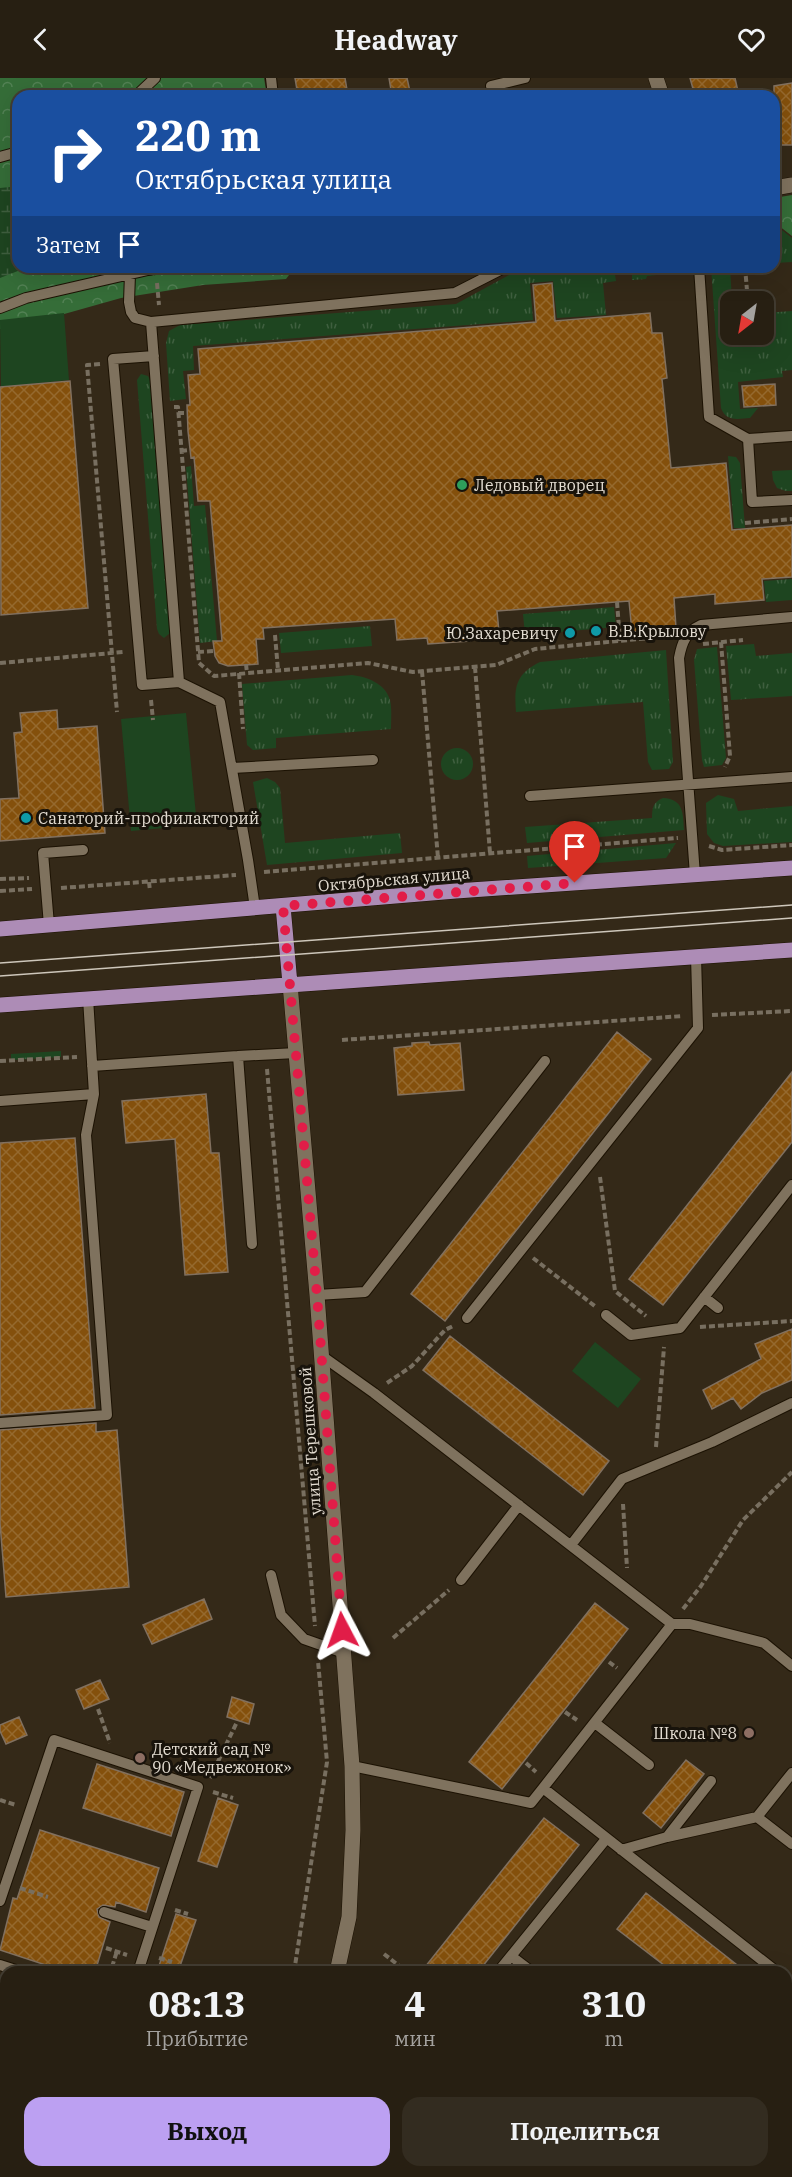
<!DOCTYPE html>
<html lang="ru">
<head>
<meta charset="utf-8">
<style>
	body { margin:0; font-family:"IBM Plex Serif",serif; background:#332c20; color:#f1f3f6; height:100vh; display:flex; flex-direction:column; font-size:22px; white-space:nowrap }
	* { box-sizing:border-box; margin:0 }
	p { font-size:20px; color:#a4a29f }
	.icon { flex:none; width:33px; height:33px; fill:none; stroke:currentColor; stroke-width:2; stroke-linecap:round; stroke-linejoin:round }
	.map { position:relative; flex:1; overflow:hidden }
	.details { position:absolute; left:0px; top:1888px; width:792px; height:212px; display:flex; flex-direction:column; background:#271f12; border-radius:18px 18px 0 0; box-shadow:0 6px 24px #0002,0 0 0 2px #433d32 }
	.details>* { flex:none }
	.guide { position:absolute; left:12px; top:12px; width:768px; height:183px; border-radius:18px; box-shadow:0 6px 24px #0002,0 0 0 2px #433d32; background:#1a4fa0; color:#fff; overflow:hidden }
	.needle { width:39px; rotate:211deg }
	.tools { position:absolute; left:720px; top:213px; display:grid; gap:12px }
	.tools a { display:grid; place-items:center; width:54px; height:54px; border-radius:12px; background:#271f12; box-shadow:0 6px 24px #0002,0 0 0 2px #433d32; font-size:30px }
	.pin { position:absolute; display:grid; place-items:center; width:51px; height:51px; color:#fff; margin:-62px -26px; border-radius:50% 50% 50% 0; rotate:-45deg; box-shadow:0 0 6px #0007 }
	.pin .icon { rotate:45deg }
	.me { position:absolute; width:66px; margin:-33px; rotate:356deg; stroke-linejoin:round; filter:drop-shadow(0 0 4px #0008) }
	.turn { display:flex; align-items:center; gap:21px; height:126px; padding:0 24px; font-size:27px }
	.turn .icon { width:78px; height:78px; stroke-width:2.5 }
	.turn b { display:block; font-size:42px; line-height:51px }
	.then { display:flex; align-items:center; height:57px; padding:0 24px; background:#0003; gap:12px; font-size:22px }
	.eta { display:flex; justify-content:space-evenly; align-items:center; height:102px; text-align:center }
	.eta b { font-size:36px; font-weight:800; line-height:42px }
	.cta { display:flex; gap:12px; margin-top:auto; padding:12px 24px }
	.cta a { flex:1; height:69px; border-radius:18px; background:#bca0f2; color:#111; font-size:24px; font-weight:800; line-height:69px; text-align:center }
	.cta a+a { background:#332c20; color:#f1f3f6 }
	header { display:flex; justify-content:space-between; align-items:center; height:78px; padding:0 24px; background:#271f12; font-size:27px; font-weight:800 }
	.map>svg:first-child { display:block }
	.grass { fill:url(#grass-tufts) }
	.forest { fill:url(#forest-crowns) }
	.wetland { fill:url(#wetland-marsh) }
	.green { fill:#1e4520 }
	.building { fill:url(#building-cross-hatch); stroke:#81705f; stroke-width:1.5 }
	.lines { fill:none; stroke-linecap:round; stroke-linejoin:round }
	.service-casing { stroke:#1c1203; stroke-width:12 }
	.minor-casing { stroke:#1c1203; stroke-width:16 }
	.tertiary-casing { stroke:#1c1203; stroke-width:16 }
	.primary-casing { stroke:#1c1203; stroke-width:16 }
	.path { stroke:#786f60; stroke-width:4; stroke-dasharray:6 3; stroke-linecap:butt }
	.service { stroke:#7f725e; stroke-width:10 }
	.minor { stroke:#7f725e; stroke-width:15 }
	.tertiary { stroke:#7f725e; stroke-width:15 }
	.primary { stroke:#ad8cb6; stroke-width:15 }
	.tram { stroke:#cec7bb; stroke-width:1.5 }
	.route { stroke:#e11d48; stroke-width:10; stroke-dasharray:0 18 }
	.leisure-dot { fill:#2e9e5b; stroke:#18130b; stroke-width:2 }
	.culture-dot { fill:#0f9aa8; stroke:#18130b; stroke-width:2 }
	.education-dot { fill:#8d6e63; stroke:#18130b; stroke-width:2 }
	.labels { text-anchor:middle; stroke-width:6; stroke-linejoin:round; paint-order:stroke }
	.poi-label { font-size:16px; fill:#e3dcd1; stroke:#18130b; text-anchor:start }
	.street-label { font-size:16px; fill:#e3dcd1; stroke:#18130b }
</style>
</head>
<body>
<header><svg class="icon" aria-label="back" viewBox="0 0 24 24"><path d="M15 5l-7 7 7 7"/></svg>Headway<svg class="icon" aria-label="heart" viewBox="0 0 24 24"><path d="M12 20l-8-8c-3-5 5-10 8-4 3-6 11-1 8 4z"/></svg></header>
<div class="map">
<svg width="792" height="2099" viewBox="0 0 792 2099">
	<defs>
		<pattern id="grass-tufts" width="24" height="20" patternUnits="userSpaceOnUse" patternTransform="scale(1.5)"><rect width="24" height="20" fill="#1e4520"/><path d="M3 7l-1-3M5 7V3M7 7l1-3M15 17l-1-3M17 17v-4M19 17l1-3" fill="none" stroke="#3f5f3f"/></pattern>
		<pattern id="forest-crowns" width="20" height="18" patternUnits="userSpaceOnUse" patternTransform="scale(1.5)"><rect width="20" height="18" fill="#356d38"/><path d="M2 6a3 3 0 1 1 6 0M12 15a3 3 0 1 1 6 0" fill="none" stroke="#528154"/></pattern>
		<pattern id="wetland-marsh" width="20" height="14" patternUnits="userSpaceOnUse" patternTransform="scale(1.5)"><rect width="20" height="14" fill="#1e4520"/><path d="M1 5h8M5 5V1M11 12h8M15 12V8" fill="none" stroke="#3f5f3f"/></pattern>
		<pattern id="building-cross-hatch" width="8" height="8" patternUnits="userSpaceOnUse" patternTransform="scale(1.5)"><rect width="8" height="8" fill="#84500c"/><path d="M0 0l8 8M0 8l8-8" fill="none" stroke="#95692e"/></pattern>
	</defs>
	<rect width="100%" height="100%" fill="#342918"/>
	<path class="grass" d="M774,146L792,160V184L774,185Z
		M585,189H609L615,197L616,203L603,205L606,237L557,240L553,203L530,205L533,242L193,268L194,292L183,293L186,321L170,323L166,265L169,253L180,247L456,226L511,196Z
		M637,189H672L676,195L647,198L646,201L632,202V196Z
		M711,189H730L732,223L730,224V256H764V235L792,233V292L782,293L783,299L738,304L740,331L758,330L750,340C738,341 726,344 721,330Z
		M141,296L148,298L150,302L170,551V555L164,560L159,556L157,551L137,302Z
		M728,378L736,379L740,385L745,450H734Z
		M191,388L194,428L205,427L217,563L200,565L186,389Z
		M792,392V413H786L777,410L773,402L772,393Z
		M792,501V522L766,524L764,503Z
		M614,529L616,549L525,557L523,536Z
		M370,548L372,568L281,575L279,555Z
		M754,566L756,578L792,575V618L731,622L726,568Z
		M717,569L726,680L722,687L704,689L702,682L694,582L697,571Z
		M666,572L673,684L669,691L652,692L648,684L643,624L516,634C514,608 516,596 540,584Z
		M352,597C367,599 385,605 390,622C392,630 391,642 391,651L276,660V670L253,672L247,667L242,606Z
		M441 686a16 16 0 1 1 32 0a16 16 0 1 1-32 0Z
		M267,700L275,704L280,710L285,765L400,755L402,775L267,787L253,704Z
		M718,717L734,721L738,733L792,728V764L723,768L714,765L707,756L706,725Z
		M663,720C684,721 683,736 684,752L527,765L525,749L652,740C652,730 653,724 663,720Z
		M676,765L666,780L528,790L527,778Z
		M61,973V979L11,982V976Z"/>
	<path class="forest" d="M0,0H264L267,18H18V189H288L292,193L286,201L203,207L121,220L11,251H0Z
		M792,117V158L774,144L775,123L780,119Z"/>
	<path class="wetland" d="M10,109L18,111V189H28L0,200V110Z"/>
	<path class="green" d="M64,235L69,302L1,309L0,242Z
		M186,635L197,747L131,753L121,641Z
		M595,1264L641,1301L618,1330L572,1293Z"/>
	<path class="building" d="M295,0H345L348,18H298Z
		M389,0H407L411,18H392Z
		M690,0H735L739,18H695Z
		M792,5V67H774V8Z
		M552,205L555,243L650,235L652,255H662L667,300L662,301L671,390L726,385L732,452L792,447V499L762,501L764,522L715,526V516L674,520L676,550L632,554L629,523L497,533L499,554L469,556L470,563L428,566L427,560L397,562L395,541L263,550L264,561H256L258,586L228,588L219,585L215,578L213,563H222L210,423H198L194,379L191,380L188,353L187,327H190L188,297L200,296L198,271L536,244L533,207Z
		M70,303L88,530L1,537L0,309Z
		M775,306L776,327L744,329L742,308Z
		M57,632L58,651L97,648L105,755L0,763V721L19,720L14,655L22,654L20,635Z
		M617,954L651,981L445,1243L411,1216Z
		M429,964L430,967L460,965L464,1012L398,1017L394,970L412,968V965Z
		M792,994V1064L663,1227L629,1201Z
		M206,1016L211,1075H219L228,1194L185,1197L175,1061L126,1065L122,1023Z
		M75,1060L95,1330L0,1337V1065Z
		M792,1251V1302L762,1315L741,1331L733,1320L712,1331L703,1312L761,1281L755,1266Z
		M450,1258L609,1383L583,1417L423,1292Z
		M96,1345V1354L117,1352L129,1509L6,1519L0,1445V1352Z
		M204,1521L212,1541L152,1566L143,1547Z
		M595,1525L628,1551L502,1711L469,1684Z
		M100,1602L109,1621L84,1631L76,1612Z
		M232,1619L254,1626L249,1646L227,1639Z
		M19,1639L27,1657L6,1666L0,1653V1647Z
		M686,1682L704,1696L661,1750L643,1735Z
		M97,1686L184,1714L171,1758L83,1730Z
		M218,1720L238,1727L217,1789L198,1783Z
		M544,1740L579,1767L478,1894H421Z
		M40,1752L159,1790L146,1834L116,1824L115,1829L103,1827L97,1831L99,1839L110,1844L95,1894H67L0,1872L13,1820L17,1821Z
		M646,1815L746,1894H673L617,1851Z
		M176,1836L196,1842L178,1894H157Z"/>
	<g class="lines">
		<defs>
			<path id="service" d="M271,0L273,18
				M491,8L525,0
				M136,18L155,0
				M0,79L18,74
				M699,189L709,339L748,361L752,424L792,422
				M130,196L129,224L131,234L135,240L151,244
				M0,230L26,220L148,192L169,189
				M154,278L113,281L142,607L179,604L220,624L248,782L255,830
				M748,361L792,358
				M179,604L151,244L455,215L504,190L516,189
				M232,690L373,682
				M530,718L792,699
				M695,797L679,580C682,564 686,554 701,547L792,539
				M49,847L43,775L83,772
				M92,988L238,978
				M0,1023L94,1016
				M252,1166L238,978L296,975
				M317,1217L365,1214L545,983
				M704,1219L718,1230
				M606,1237L631,1257L680,1250L792,1107
				M467,1240L698,950L696,878
				M322,1278L374,1315L672,1546H690L764,1565L792,1588
				M0,1345L107,1337L86,1057L94,1016L88,920
				M571,1467L622,1401L712,1364L792,1325
				M271,1497L281,1537L304,1561L344,1575
				M461,1502L519,1427
				M595,1645L649,1687
				M352,1688L531,1725L543,1710L777,1894
				M792,1695L757,1739L792,1766
				M543,1710L672,1546
				M667,1759L757,1739
				M621,1772L667,1759L711,1703
				M0,1823L54,1662L198,1709L138,1894
				M104,1834L152,1849
				M0,1887L22,1894
				M498,1894L511,1878
				M532,1894L511,1878L606,1761
				M786,1902L792,1906
				M786,2011L792,2015
				M786,2039L792,2031
				M786,2083L792,2088
				M303,2094L310,2099
				M29,2099L31,2094
				M483,2099L487,2094
				M737,2099L741,2094"/>
			<path id="minor" d="M656,0L662,18
				M774,110L792,107"/>
			<path id="tertiary" d="M290,906L317,1217L352,1688L353,1752L349,1839L337,1894
				M270,2099L272,2094"/>
			<path id="primary" d="M283,828L290,906
				M0,851L456,813L792,790
				M0,927L792,872"/>
		</defs>
		<use href="#service" class="service-casing"/>
		<use href="#minor" class="minor-casing"/>
		<use href="#tertiary" class="tertiary-casing"/>
		<use href="#primary" class="primary-casing"/>
		<path class="path" d="M745,189L748,224
			M157,205L159,227
			M100,286L87,287L117,634
			M174,329H178L199,585L214,598L368,585L413,594L496,587L535,571L670,558
			M178,335H187
			M181,373L190,372
			M745,445L792,441
			M617,524L620,563
			M275,557L278,592
			M721,564L730,678L725,689
			M703,566L743,562
			M198,574L214,573
			M0,585L123,574
			M246,586L247,595
			M475,589L490,775
			M422,593L438,780
			M239,595L243,651
			M151,622L153,642
			M709,768L722,772L792,767
			M264,794L678,760
			M0,801L29,800
			M149,804L150,813
			M61,810L236,797
			M0,813L32,811
			M712,937L792,933
			M342,962L683,938
			M0,983L77,979
			M267,991L315,1548
			M600,1099L615,1213L646,1238
			M533,1180L596,1229
			M700,1249L792,1243
			M387,1305L412,1288L445,1252L453,1248
			M656,1369L664,1269
			M623,1426L627,1490
			M683,1531L701,1508L743,1442L792,1394
			M393,1560L449,1512
			M609,1584L617,1590
			M98,1631L110,1665
			M565,1634L577,1642
			M526,1685L536,1694
			M210,1700L237,1644
			M213,1714L233,1720
			M0,1722L16,1727
			M20,1810L48,1819
			M175,1832L188,1836
			M106,1870L127,1877
			M384,1876L407,1894
			M159,1880L172,1884
			M112,1889L117,1873
			M294,1894L327,1684L318,1583
			M0,1913L6,1915
			M605,2094L608,2099
			M212,2099L215,2094
			M575,2099L582,2094"/>
		<use href="#service" class="service"/>
		<use href="#minor" class="minor"/>
		<use href="#tertiary" class="tertiary"/>
		<use href="#primary" class="primary"/>
		<path class="tram" d="M0,885L792,827
			M0,898L792,840"/>
	</g>
	<g class="lines">
		<path class="route" d="M342,1552L317,1217L283,828L575,805"/>
	</g>
	<circle class="leisure-dot" cx="462" cy="407" r="6"/>
	<g class="culture-dot">
		<circle cx="596" cy="553" r="6"/>
		<circle cx="570" cy="555" r="6"/>
		<circle cx="26" cy="740" r="6"/>
	</g>
	<g class="education-dot">
		<circle cx="749" cy="1655" r="6"/>
		<circle cx="140" cy="1680" r="6"/>
	</g>
	<g class="labels">
		<g class="poi-label">
			<text x="474" y="413">Ледовый дворец</text>
			<text x="608" y="559">В.В.Крылову</text>
			<text x="558" y="561" text-anchor="end">Ю.Захаревичу</text>
			<text x="38" y="746">Санаторий-профилакторий</text>
			<text x="737" y="1661" text-anchor="end">Школа №8</text>
			<text x="152" y="1677">Детский сад №<tspan x="152" dy="18">90 «Медвежонок»</tspan></text>
		</g>
		<g class="street-label">
			<text transform="translate(394 801) rotate(-5)" y="6">Октябрьская улица</text>
			<text transform="translate(310 1363) rotate(-94)" y="6">улица Терешковой</text>
		</g>
	</g>
</svg>
<div class="tools">
<a><svg class="needle" viewBox="-14 -14 28 28"><path d="M0-13l5 13h-10z" fill="#e53935"/><path d="M0 13l5-13h-10z" fill="#a4a29f"/></svg></a>
</div>
<div class="pin" style="left:575px;top:805px;background:#d93025"><svg class="icon" aria-label="arrive" viewBox="0 0 24 24"><path d="M6 21V4h12l-3 4 3 4H6"/></svg></div>
<svg class="me" style="left:342px;top:1552px" viewBox="-20 -20 40 40"><path d="M0-17L14 15 0 8-14 15z" fill="#e11d48" stroke="#fff" stroke-width="4"/></svg>
<div class="guide">
<div class="turn"><svg class="icon" aria-label="right" viewBox="0 0 24 24"><path d="M7 20v-9h11M14 6l5 5-5 5"/></svg><div><b>220 m</b>Октябрьская улица</div></div>
<div class="then">Затем<svg class="icon" aria-label="arrive" viewBox="0 0 24 24"><path d="M6 21V4h12l-3 4 3 4H6"/></svg></div>
</div>
<section class="details">
<div class="eta">
<div><b>08:13</b><p>Прибытие</p></div>
<div><b>4</b><p>мин</p></div>
<div><b>310</b><p>m</p></div>
</div>
<div class="cta"><a>Выход</a><a>Поделиться</a></div>
</section>
</div>
</body>
</html>
